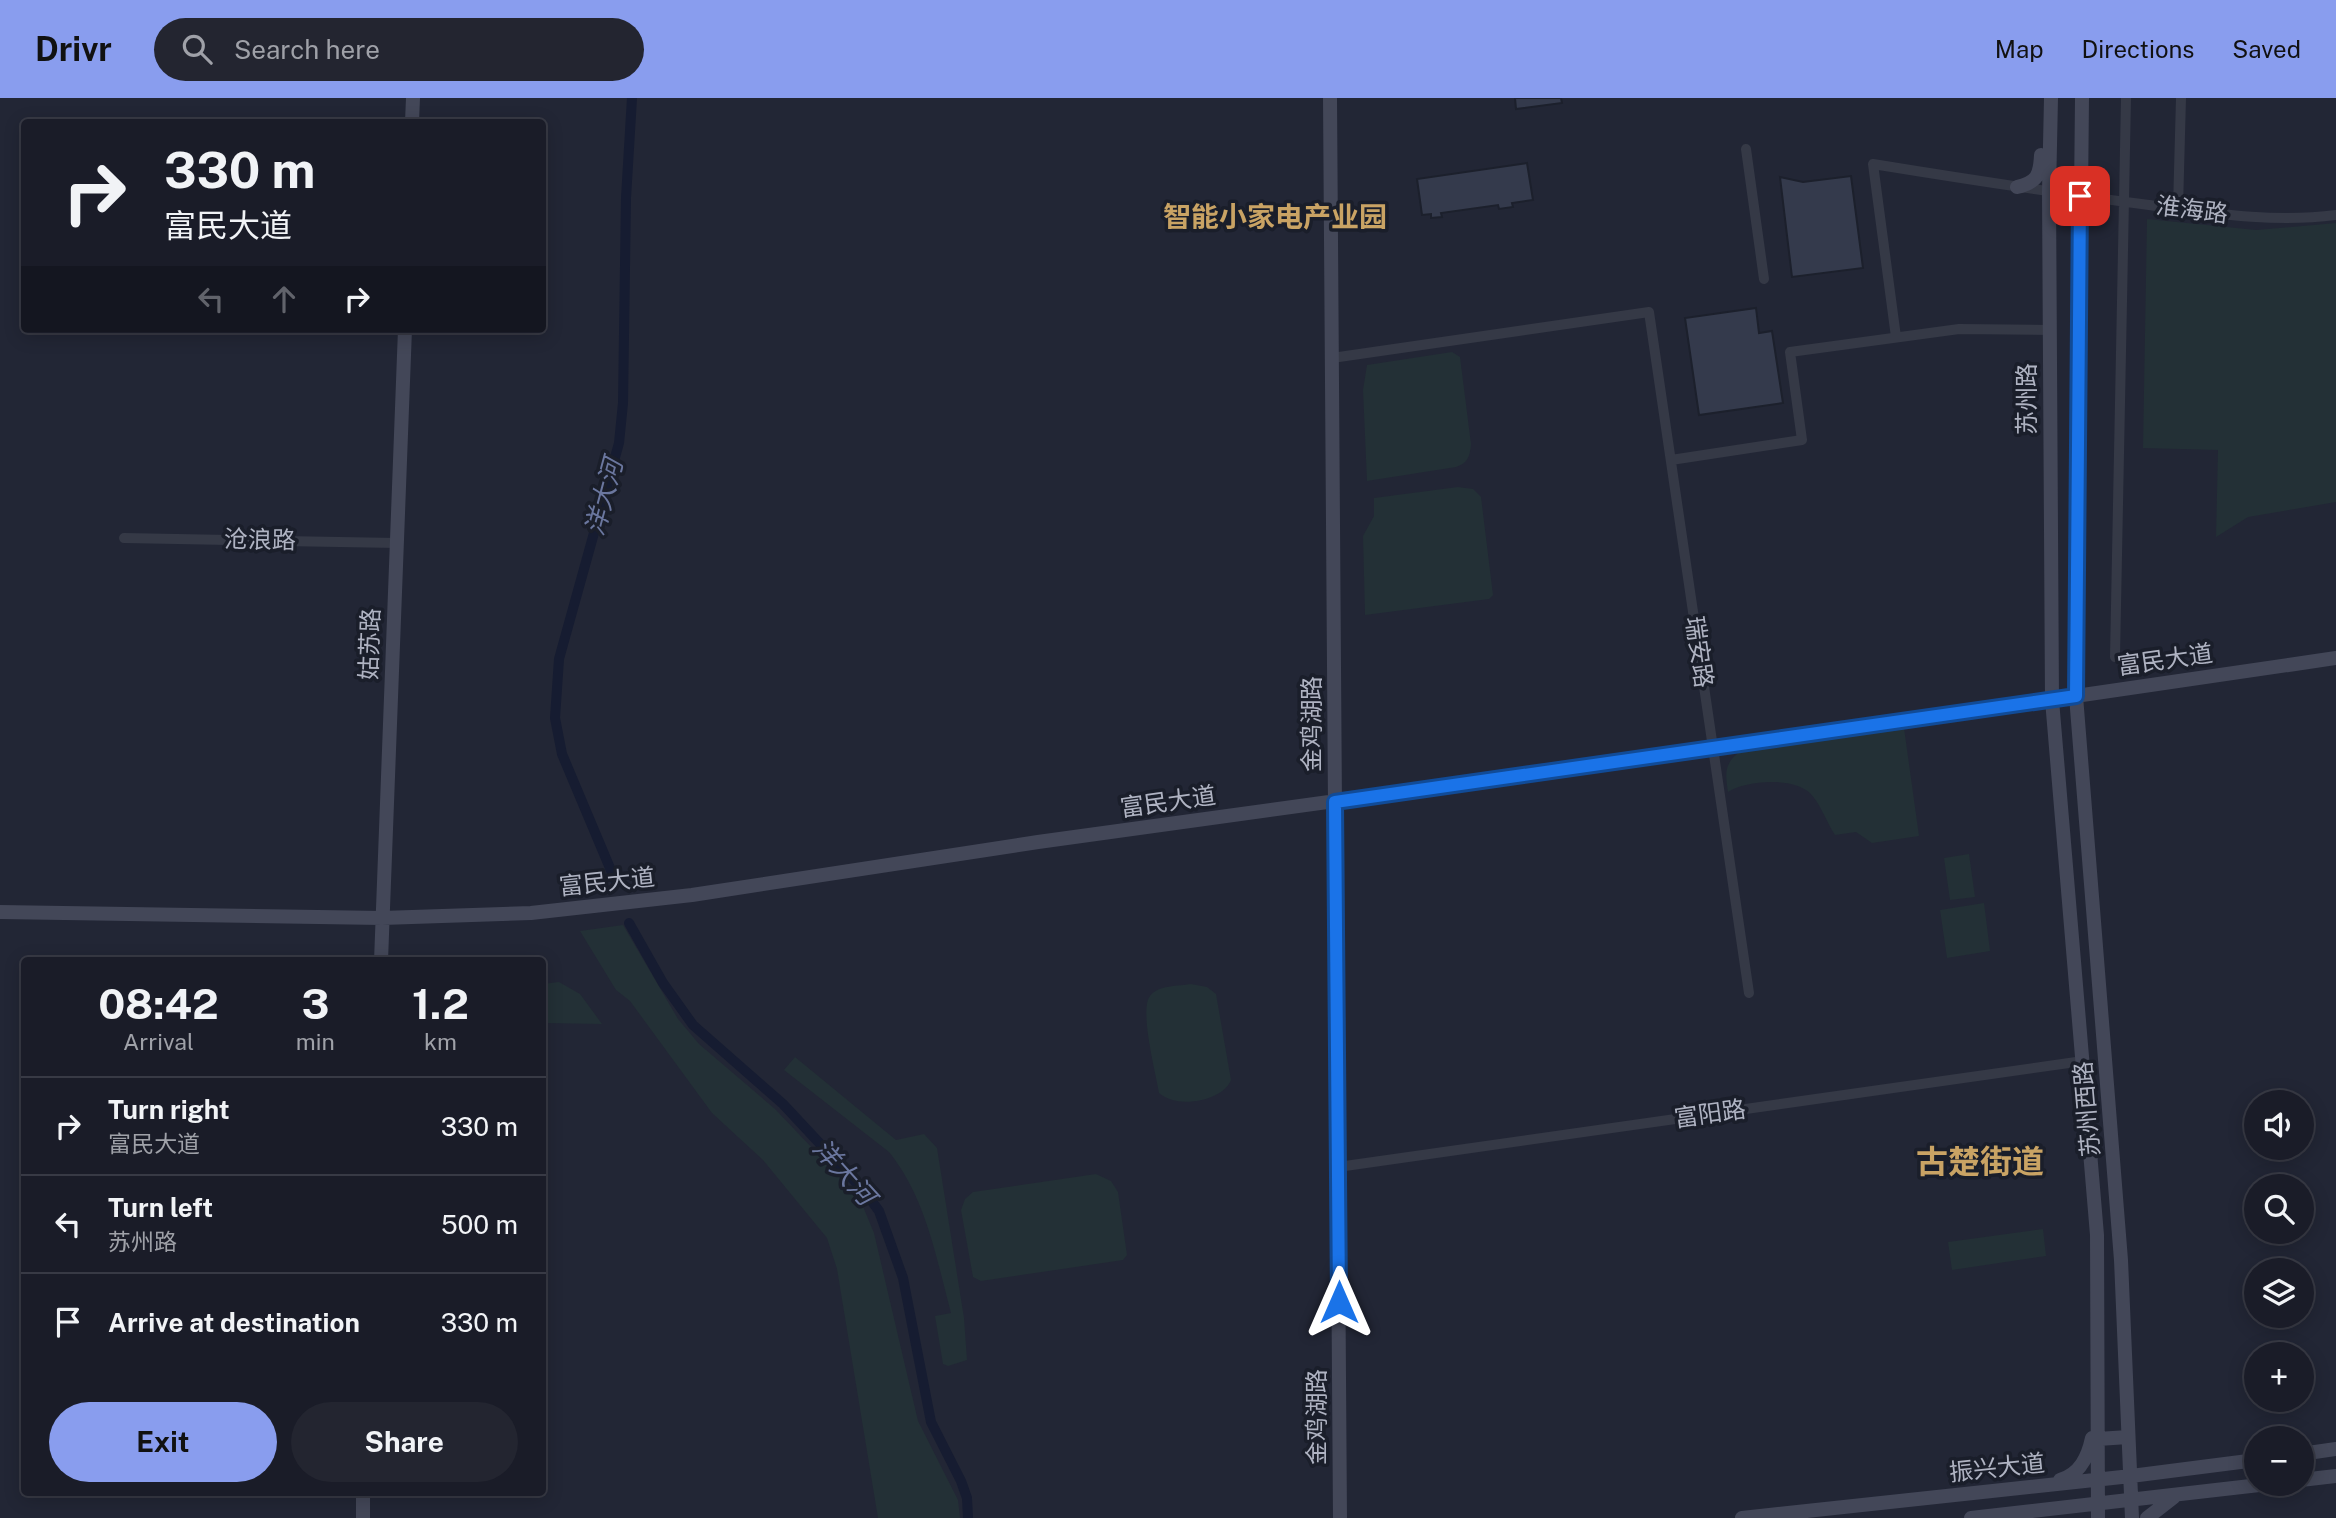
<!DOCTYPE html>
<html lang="en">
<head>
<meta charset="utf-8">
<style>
	body { margin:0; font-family:"Public Sans","Noto Sans SC",sans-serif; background:#232530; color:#f1f3f6; height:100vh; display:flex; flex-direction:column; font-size:26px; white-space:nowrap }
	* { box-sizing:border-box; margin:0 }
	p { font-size:23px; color:#9fa1a8 }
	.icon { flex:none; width:38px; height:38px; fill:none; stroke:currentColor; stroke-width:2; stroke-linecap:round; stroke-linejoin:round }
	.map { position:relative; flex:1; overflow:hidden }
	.panel { position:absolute; left:21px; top:859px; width:525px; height:539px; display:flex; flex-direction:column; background:#1a1c28; border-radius:7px; box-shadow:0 4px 18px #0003,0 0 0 2px #383a45 }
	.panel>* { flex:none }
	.top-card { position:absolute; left:21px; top:21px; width:525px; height:214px; border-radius:7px; box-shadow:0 4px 18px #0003,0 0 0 2px #383a45; background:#1a1c28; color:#f1f3f6; overflow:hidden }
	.fabs { position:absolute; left:2244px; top:992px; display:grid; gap:14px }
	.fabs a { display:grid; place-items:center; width:70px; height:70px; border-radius:50%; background:#1a1c28; box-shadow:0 4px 18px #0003,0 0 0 2px #383a45; font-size:35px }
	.pin { position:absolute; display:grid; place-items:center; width:60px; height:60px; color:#fff; margin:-30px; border-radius:14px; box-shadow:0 4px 10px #0006 }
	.me { position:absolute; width:77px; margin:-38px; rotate:0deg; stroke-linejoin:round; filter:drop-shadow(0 0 5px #0008) }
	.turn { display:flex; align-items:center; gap:24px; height:147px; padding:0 28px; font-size:32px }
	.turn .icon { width:91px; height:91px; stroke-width:2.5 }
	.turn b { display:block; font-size:49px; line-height:60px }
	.lanes { display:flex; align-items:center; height:66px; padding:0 28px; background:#0003; justify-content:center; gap:35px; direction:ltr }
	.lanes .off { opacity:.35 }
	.eta { display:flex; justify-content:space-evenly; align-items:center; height:119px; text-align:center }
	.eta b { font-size:42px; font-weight:700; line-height:49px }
	.button { display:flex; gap:14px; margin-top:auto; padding:14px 28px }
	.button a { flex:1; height:80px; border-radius:42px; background:#899dee; color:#111; font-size:28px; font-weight:700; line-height:80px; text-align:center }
	.button a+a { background:#232530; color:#f1f3f6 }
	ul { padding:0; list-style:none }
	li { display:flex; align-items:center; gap:21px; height:98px; padding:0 28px; border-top:2px solid #383a45 }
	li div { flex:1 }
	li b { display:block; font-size:26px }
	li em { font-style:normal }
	header { display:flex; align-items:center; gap:42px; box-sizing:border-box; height:98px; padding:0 35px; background:#899dee; color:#111 }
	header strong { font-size:33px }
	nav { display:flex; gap:38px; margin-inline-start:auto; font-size:24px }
	.search { width:490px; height:63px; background:#232530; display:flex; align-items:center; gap:18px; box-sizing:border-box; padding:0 24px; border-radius:38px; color:#9fa1a8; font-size:26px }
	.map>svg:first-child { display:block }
	.green { fill:#233036 }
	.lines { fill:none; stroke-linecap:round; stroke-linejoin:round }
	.canal { stroke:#161c31; stroke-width:10 }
	.building { fill:#343a4c; stroke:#1c202c; stroke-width:2 }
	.street { stroke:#353946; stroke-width:10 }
	.secondary { stroke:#434758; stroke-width:14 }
	.route-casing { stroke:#114b97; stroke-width:18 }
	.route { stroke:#1a73e8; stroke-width:12 }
	.labels { text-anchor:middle; stroke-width:7; stroke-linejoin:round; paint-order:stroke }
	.street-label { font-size:24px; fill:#afb3c2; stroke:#1a1e2a }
	.water-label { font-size:26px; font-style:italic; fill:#6b779f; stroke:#1a1e2a }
	.quarter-label { font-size:28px; font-weight:bold; fill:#c9a364; stroke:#1a1e2a }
	.district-label { font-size:32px; font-weight:bold; fill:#c9a364; stroke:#1a1e2a }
</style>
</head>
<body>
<header>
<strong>Drivr</strong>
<div class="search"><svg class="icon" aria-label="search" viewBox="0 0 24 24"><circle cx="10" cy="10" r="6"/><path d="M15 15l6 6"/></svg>Search here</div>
<nav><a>Map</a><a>Directions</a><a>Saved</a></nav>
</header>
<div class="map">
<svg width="2336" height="1420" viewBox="0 0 2336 1420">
	<rect width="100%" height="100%" fill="#222635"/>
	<path class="green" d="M2147,121L2256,132L2336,125V404L2248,419L2216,439L2218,352L2143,350Z
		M1452,254L1460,259L1471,346C1470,358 1468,365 1456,369L1367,383L1363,292L1367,267Z
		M1458,389L1473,391L1481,399L1493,497L1489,501L1365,517L1363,438L1374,418V400Z
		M1904,630L1919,738L1872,745L1856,734L1835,737C1827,725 1820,705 1810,695C1793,679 1747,682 1728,694C1725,674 1724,665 1742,652Z
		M1969,756L1975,799L1950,802L1944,760Z
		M1984,805L1990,853L1947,860L1940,812Z
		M623,827L678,921L699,946L775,1011L835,1074L862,1106L874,1135L918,1323L958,1402L960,1420H878L837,1171L827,1140L763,1062L712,1015L630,903L616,892L580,833Z
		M559,884L580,896L602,926L543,925V886Z
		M1191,886L1207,889L1216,896L1231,982C1222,1004 1176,1011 1159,995C1156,976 1139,912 1150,898C1158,887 1178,888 1191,886Z
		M795,959L896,1042L924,1036L937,1050L964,1220L967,1262L948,1268L943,1266L935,1218L951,1215C936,1159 926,1100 889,1054L784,972Z
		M1096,1076L1111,1083L1118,1094L1127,1157L1123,1162L981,1183L973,1179L961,1112L965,1101L973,1094Z
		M2043,1131L2046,1158L1952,1172L1948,1144Z"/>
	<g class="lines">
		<path class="canal" d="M615,782L562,656L555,620L559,561L619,345L623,305L626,100L632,0
			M629,825L663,885L693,927L783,1006L865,1094L879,1113L903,1180L931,1324L961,1383L967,1400L968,1420"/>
	</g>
	<path class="building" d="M1515,0H1561L1562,5L1516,11Z
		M1527,65L1533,102L1512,105L1513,109L1499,111L1498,107L1441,115L1442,119L1431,120V116L1422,117L1417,81Z
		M1851,78L1863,170L1792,179L1780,79L1803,84Z
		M1756,210L1759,235L1772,233L1783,305L1699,317L1685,220Z"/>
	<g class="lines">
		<path class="street" d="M1746,51L1764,181
			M2178,110L2181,0
			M1896,239L1873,66C1965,81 2057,95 2149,107C2211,115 2273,125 2336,117
			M1332,260L1649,214L1749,895
			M1671,362L1802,342L1790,254L1959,231L2050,232
			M124,440L397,445
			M2115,559L2126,0
			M1338,1069L2083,963"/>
		<path class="secondary" d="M1330,0L1340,1420
			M2051,0L2049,94L2052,602L2097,1137L2098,1420
			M2082,0L2076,598L2121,1162L2132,1420
			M412,24L413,0
			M2017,89C2037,84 2040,78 2041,57
			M0,814L382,820L531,815L692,797L1038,744L1713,651L2336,560
			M381,863L405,231
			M2098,1341L2128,1339
			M2301,1356L2336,1351
			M2060,1382C2080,1376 2088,1359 2092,1340
			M2301,1382L2336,1378
			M363,1420V1395
			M1742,1420L2131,1378L2256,1362
			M1971,1420L2268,1386
			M2147,1420L2174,1399"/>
	</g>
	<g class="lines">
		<defs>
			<path id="route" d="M1339,1204L1335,704L2076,598L2080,98"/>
		</defs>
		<use href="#route" class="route-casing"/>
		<use href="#route" class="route"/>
	</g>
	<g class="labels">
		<g class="street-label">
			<text transform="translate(2192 112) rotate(7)" y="8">淮海路</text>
			<text transform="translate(2027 301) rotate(-90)" y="8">苏州路</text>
			<text transform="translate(260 442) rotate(1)" y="8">沧浪路</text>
			<text transform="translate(370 546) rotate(-88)" y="8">姑苏路</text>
			<text transform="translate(1699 554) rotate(82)" y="8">瑞安路</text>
			<text transform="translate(2165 562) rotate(-8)" y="8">富民大道</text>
			<text transform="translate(1312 626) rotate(-90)" y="8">金鸡湖路</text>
			<text transform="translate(1168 704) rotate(-8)" y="8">富民大道</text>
			<text transform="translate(607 784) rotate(-6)" y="8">富民大道</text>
			<text transform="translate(2087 1011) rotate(-95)" y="8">苏州西路</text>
			<text transform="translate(1710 1016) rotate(-8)" y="8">富阳路</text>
			<text transform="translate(1317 1319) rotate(-90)" y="8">金鸡湖路</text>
			<text transform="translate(1997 1370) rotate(-6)" y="8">振兴大道</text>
		</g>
		<g class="water-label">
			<text transform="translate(604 399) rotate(-75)" y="9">洋大河</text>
			<text transform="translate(844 1074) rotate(48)" y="9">洋大河</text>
		</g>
		<g class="quarter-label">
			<text x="1275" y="129">智能小家电产业园</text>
		</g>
		<g class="district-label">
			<text x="1980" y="1075">古楚街道</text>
		</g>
	</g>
</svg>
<div class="fabs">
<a><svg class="icon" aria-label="sound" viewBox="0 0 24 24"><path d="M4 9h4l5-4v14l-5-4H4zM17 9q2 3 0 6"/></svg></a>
<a><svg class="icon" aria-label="search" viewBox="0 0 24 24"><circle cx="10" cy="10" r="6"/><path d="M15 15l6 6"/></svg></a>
<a><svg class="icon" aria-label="layers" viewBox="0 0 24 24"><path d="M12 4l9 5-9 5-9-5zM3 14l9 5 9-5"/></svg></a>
<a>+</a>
<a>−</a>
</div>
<div class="pin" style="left:2080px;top:98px;background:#d93025"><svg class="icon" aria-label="arrive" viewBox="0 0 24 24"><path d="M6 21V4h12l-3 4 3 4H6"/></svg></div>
<svg class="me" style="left:1339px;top:1204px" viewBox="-20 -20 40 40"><path d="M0-17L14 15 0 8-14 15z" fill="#1a73e8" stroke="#fff" stroke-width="4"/></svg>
<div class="top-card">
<div class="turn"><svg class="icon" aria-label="right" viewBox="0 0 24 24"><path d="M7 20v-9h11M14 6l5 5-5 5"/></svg><div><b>330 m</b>富民大道</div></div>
<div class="lanes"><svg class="icon off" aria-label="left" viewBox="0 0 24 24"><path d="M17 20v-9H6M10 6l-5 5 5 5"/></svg><svg class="icon off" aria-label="ahead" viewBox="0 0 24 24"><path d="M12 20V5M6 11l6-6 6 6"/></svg><svg class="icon" aria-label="right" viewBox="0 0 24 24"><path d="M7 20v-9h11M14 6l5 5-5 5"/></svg></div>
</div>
<section class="panel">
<div class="eta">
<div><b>08:42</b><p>Arrival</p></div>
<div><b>3</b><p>min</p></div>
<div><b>1.2</b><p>km</p></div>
</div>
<ul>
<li><svg class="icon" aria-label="right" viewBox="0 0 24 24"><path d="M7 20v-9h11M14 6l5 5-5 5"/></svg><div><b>Turn right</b><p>富民大道</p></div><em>330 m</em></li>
<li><svg class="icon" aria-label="left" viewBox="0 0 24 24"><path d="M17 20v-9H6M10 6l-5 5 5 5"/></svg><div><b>Turn left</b><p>苏州路</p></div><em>500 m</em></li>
<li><svg class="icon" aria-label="arrive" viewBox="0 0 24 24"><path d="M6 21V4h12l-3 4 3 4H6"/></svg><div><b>Arrive at destination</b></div><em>330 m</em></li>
</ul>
<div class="button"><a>Exit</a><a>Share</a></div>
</section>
</div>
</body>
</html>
